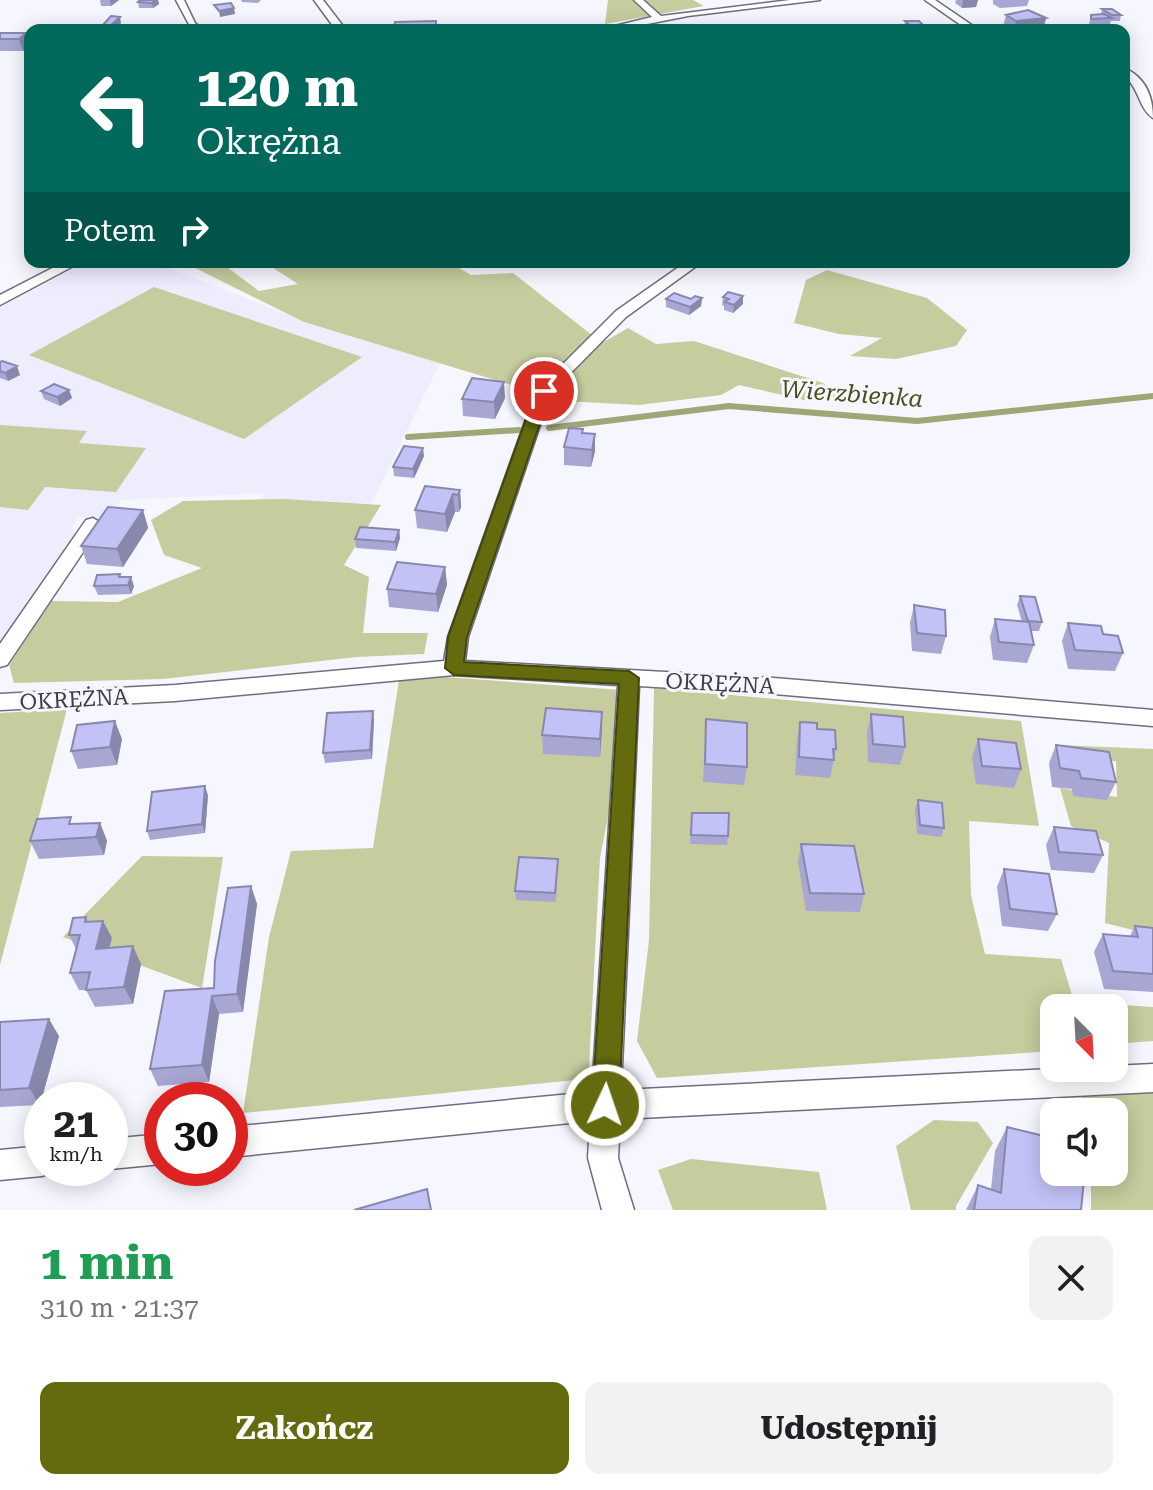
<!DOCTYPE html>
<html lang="pl">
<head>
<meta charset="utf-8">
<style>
	body { margin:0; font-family:"Roboto Serif",serif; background:#f2f2f2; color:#202124; height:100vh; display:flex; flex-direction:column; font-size:30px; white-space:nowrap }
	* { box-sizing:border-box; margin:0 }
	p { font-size:26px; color:#757577 }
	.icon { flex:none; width:44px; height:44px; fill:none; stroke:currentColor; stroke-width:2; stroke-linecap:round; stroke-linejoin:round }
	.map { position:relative; height:1210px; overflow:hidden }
	.details { display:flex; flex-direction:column; background:#fff; flex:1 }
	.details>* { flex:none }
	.hud { position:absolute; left:24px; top:24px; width:1106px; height:244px; border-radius:16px; box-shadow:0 4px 20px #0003; background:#00695c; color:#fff; overflow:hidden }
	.needle { width:52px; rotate:156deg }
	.tools { position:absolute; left:1040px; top:994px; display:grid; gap:16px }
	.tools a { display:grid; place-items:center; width:88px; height:88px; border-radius:16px; background:#fff; box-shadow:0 4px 20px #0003; font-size:40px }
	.speed { position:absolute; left:24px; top:1082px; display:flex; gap:16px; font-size:40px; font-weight:700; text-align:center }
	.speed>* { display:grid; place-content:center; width:104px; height:104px; border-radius:50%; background:#fff; box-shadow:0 4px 20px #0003; line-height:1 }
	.speed small { font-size:20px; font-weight:400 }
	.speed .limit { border:12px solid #d22; background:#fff; color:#111 }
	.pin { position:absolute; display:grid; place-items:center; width:68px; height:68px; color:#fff; margin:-34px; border:4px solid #fff; border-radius:50%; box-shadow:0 2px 8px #0007 }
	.me { position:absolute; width:88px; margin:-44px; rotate:3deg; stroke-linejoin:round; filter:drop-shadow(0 0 6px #0008) }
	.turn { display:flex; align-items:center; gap:28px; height:168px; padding:0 40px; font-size:36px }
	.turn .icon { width:104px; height:104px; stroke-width:2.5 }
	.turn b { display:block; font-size:56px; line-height:68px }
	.then { display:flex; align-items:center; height:76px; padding:0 40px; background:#0003; gap:16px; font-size:30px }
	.round { display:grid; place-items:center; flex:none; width:84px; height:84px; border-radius:16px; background:#f2f2f2 }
	.head { display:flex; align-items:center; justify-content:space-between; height:136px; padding:0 40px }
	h1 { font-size:48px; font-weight:700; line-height:60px; color:#1e9e55 }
	.primary-button { display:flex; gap:16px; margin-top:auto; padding:16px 40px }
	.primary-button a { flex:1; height:92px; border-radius:16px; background:#646b0e; color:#fff; font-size:32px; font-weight:700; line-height:92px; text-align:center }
	.primary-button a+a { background:#f2f2f2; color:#202124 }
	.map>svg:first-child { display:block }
	.built { fill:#ededfe }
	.green { fill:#c6cc9d }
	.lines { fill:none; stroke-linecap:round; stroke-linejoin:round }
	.stream { stroke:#a1a677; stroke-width:6 }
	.street-casing { stroke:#6e6e80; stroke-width:3 }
	.street { fill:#fff; fill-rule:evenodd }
	.wall { fill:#a8a7d4 }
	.shaded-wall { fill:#8888ad }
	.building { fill:#c3c2f7; stroke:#8888ad; stroke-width:2 }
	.route { fill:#646b0e; stroke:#414609; stroke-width:2 }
	.labels { text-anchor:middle; stroke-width:6; stroke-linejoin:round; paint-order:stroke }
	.street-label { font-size:22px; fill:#3c3c44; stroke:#f6f6ff }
	.water-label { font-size:24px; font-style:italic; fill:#494d19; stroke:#f6f6ff }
</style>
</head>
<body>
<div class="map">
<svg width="1153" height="1210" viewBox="0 0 1153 1210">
	<rect width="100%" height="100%" fill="#f6f6ff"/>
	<path class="built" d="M87,262H154L316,326L440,363L370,506L256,512L264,493L121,500L109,520L79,517L71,528L77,535L0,643V307Z"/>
	<path class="green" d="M608,0H693L704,6L605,24Z
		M189,262H220L259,291L298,284L264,262H327L388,268L410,262H449L471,275L513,273L602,343L628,328L656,344L694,341L823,383L840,396L808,401L739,385L721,395L639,405L564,401L304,322L187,264Z
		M827,270L927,298L967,330L956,346L896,359L850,356L882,338L839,334L794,323L806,280Z
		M154,287L362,357L244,439L29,355Z
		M0,425L87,431L79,443L146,448L116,492L45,487L28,510L0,507Z
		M284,499L381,505L344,565L369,577L363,633H428L424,654L356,657L163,679L14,683L9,665L51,601L118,602L202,568L164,555L151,520L183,501Z
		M445,677L621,690L617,771L600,858L589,1067L575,1080L243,1113L269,937L291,851L373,848L399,680Z
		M654,688L1021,721L1039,826L969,821L971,895L985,954L1061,959L1076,1008H1054V1051L657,1078L637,1041L649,940Z
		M67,709L0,965V713Z
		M1057,745L1153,749V935L1105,923L1109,843L1071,826L1060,788L1117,797L1116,761H1066Z
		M142,856L223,857L202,988L63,937Z
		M1122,1005L1153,1007V1041L1127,1043Z
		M1123,1061L1153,1081V1210H1091V1172H1114V1112H1078L1088,1071L1114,1068V1063Z
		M934,1120L978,1122L993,1143L956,1206V1210H911L896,1146Z
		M691,1159L819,1172L827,1210H673L658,1170Z"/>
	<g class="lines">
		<path class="stream" d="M549,428L729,406L917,421L1153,396
			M408,437L519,430"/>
		<defs>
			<path id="street" d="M176,0H184L195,23L203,30H192Z
				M314,0H323L346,30H336Z
				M634,0H643L661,16L790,0H820L688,16L617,30H598L652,17Z
				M925,0H935L979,30H968Z
				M1124,68C1145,77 1153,96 1153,118C1139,109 1139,87 1124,76Z
				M64,262H81L0,305V295Z
				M686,262H702L626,317L551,393L468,637L465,661L774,678L1153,710V726L774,694L639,686L621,1090L1153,1064V1092L620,1119L618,1158L634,1210H602L588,1158L590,1121L230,1157V1127L592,1092L618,685L454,675L175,701L0,710V694L175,685L444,661L448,637L536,391L616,311Z
				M93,518L102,524L7,665L0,667V644L86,520Z
				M162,1134V1164L110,1169L107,1168H110V1139Z
				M42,1146V1168H54L53,1172L42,1176L0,1180V1150Z"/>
		</defs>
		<use href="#street" class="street-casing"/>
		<use href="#street" class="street"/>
	</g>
	<path class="wall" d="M100,0H119L111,6H101Z
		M140,0H158L159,4L153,8H139L138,2Z
		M241,0H261L258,3L242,2Z
		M956,0H978L976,7L962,8L955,3Z
		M993,0H1029L1027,6L1000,8L993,4Z
		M1102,9L1121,15L1120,21H1111L1110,24H1089L1091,15L1101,14Z
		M1006,15L1046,18L1043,30H1009L1003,27Z
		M436,21L437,30H394V27Z
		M905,21L922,30H907L904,27Z
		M121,23L114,30H102L101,27Z
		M0,33H26L30,46L23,51H0Z
		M743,296V304L733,313L724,310V306L722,305L723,297Z
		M702,298L701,306L689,315L666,307V299Z
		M0,362L20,375L8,381L0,378Z
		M69,390L72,398L60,406L44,399L41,391Z
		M505,398L495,419L463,416L462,399Z
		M583,433L595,451L591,467L564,465V447Z
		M424,456L414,478L394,476L393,467Z
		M460,490L461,507L459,512H455L447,532L417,528L415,510Z
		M143,510L148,528L123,567L87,564L81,546Z
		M399,530L400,538L396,551L356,548L355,539Z
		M445,567L447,585L438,612L389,607L387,589Z
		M120,574L121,577L134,586L131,594L98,595L94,586Z
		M1020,596L1042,622L1039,631H1031L1034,645L1027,663L993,660L990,637L995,619L1022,622L1017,605Z
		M914,605L946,636L941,654L912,651L910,623Z
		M1068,623L1123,653L1115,671L1068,669L1062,641Z
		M871,714L905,747L900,765L868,762L867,732Z
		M706,719L747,767L744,785L703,782Z
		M374,720L372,759L325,763L323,753Z
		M800,722L817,729L836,749L830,778L795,775L797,740Z
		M602,730L600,757L543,754L542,735Z
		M122,739L117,765L78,769L71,751Z
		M978,739L1021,769L1014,788L976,784L972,757Z
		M1056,745L1116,782L1107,800L1073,796L1072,789L1052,787L1049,763Z
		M208,795L205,833L150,840L147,831Z
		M918,800L944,828L941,837L917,834L915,809Z
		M691,822L728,836L727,845L690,844Z
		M100,823L107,841L104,855L39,859L30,841L75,824Z
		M1054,827L1103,855L1094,873L1051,870L1046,845Z
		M801,844L864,894L860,912L806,911L798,862Z
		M558,859L556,902L516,900L515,891Z
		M1004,869L1057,914L1048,931L1002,926L997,887Z
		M251,886L257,904L243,1012L219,1014L209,1082L158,1086L150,1069L214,988Z
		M86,917L89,922L112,938L109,948L141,964L133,1004L95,1007L86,990H79L70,973L76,949L69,935Z
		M1135,926L1153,928V992L1104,989L1094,952L1103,934L1130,936Z
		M0,1022L59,1036L40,1105L0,1107Z
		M1007,1127L1053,1167L1081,1210H966L978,1185L991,1189L995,1151Z"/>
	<path class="shaded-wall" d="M110,0H119L111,6Z
		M155,0H158L159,4L153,8L152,3Z
		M963,0H978L976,7L962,8Z
		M234,8L235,14L220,17L219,11Z
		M120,17L121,23L114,30H110L109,27Z
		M1046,18L1043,30H1014L1016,21Z
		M923,25L922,30H910L911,26Z
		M26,33L30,46L23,51L19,39Z
		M743,296V304L733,313L734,305Z
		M702,298L701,306L689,315L690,307Z
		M17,366L20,375L8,381L5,373Z
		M504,382L505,398L495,419L494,402Z
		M69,390L72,398L60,406L57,397Z
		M595,434V451L591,467L592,450Z
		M423,448L424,456L414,478L413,469Z
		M460,490L461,507L459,512L458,495Z
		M453,494L455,512L447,532L445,514Z
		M143,510L148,528L123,567L117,549Z
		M399,530L400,538L396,551L395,542Z
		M445,567L447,585L438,612L436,594Z
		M131,577L134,586L131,594L128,585Z
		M373,711L374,720L372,759L370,750Z
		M602,712V730L600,757V739Z
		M115,721L122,739L117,765L110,747Z
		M205,786L208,795L205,833L202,824Z
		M100,823L107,841L104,855L96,837Z
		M251,886L257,904L243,1012L237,994Z
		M103,921L112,938L104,966L96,949Z
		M133,946L141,964L133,1004L124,987Z
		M212,996L219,1014L209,1082L202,1065Z
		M49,1019L59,1036L40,1105L29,1088Z"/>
	<path class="building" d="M140,0H155L152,3L138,2Z
		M231,3L234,8L219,11L214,5Z
		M1102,9H1112L1121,15H1112Z
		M1028,10L1046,18L1016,21L1006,15Z
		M1104,14L1112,18L1091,19V15Z
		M111,16L120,17L109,27H101Z
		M436,21V26L394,27L395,22Z
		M905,21H919L923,25L911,26Z
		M0,33H26L19,39H0Z
		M728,292L743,296L734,305L725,302L729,299L723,297Z
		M674,293L691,299L695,296L702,298L690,307L666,299Z
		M2,361L17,366L5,373L0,371V362Z
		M472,378L504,382L494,402L462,399Z
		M54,384L69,390L57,397L41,391Z
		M569,428L583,429L582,433L595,434L592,450L564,447Z
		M404,446L423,448L413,469L393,467Z
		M425,486L460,490L458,495L453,494L445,514L415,510Z
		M108,507L143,510L117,549L81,546Z
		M360,527L399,530L395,542L355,539Z
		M397,562L445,567L436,594L387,589Z
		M120,574L119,577H131L128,585L94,586L97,575Z
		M1020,596L1035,597L1042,622L1028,621Z
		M914,605L945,610L946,636L917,633Z
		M995,619L1029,622L1034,645L999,642Z
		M1068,623L1101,626L1103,634L1118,636L1123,653L1075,650Z
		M546,708L602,712L600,739L542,735Z
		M373,711L370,750L323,753L327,713Z
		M871,714L903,717L905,747L873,744Z
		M706,719L747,723V767L705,764Z
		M115,721L110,747L71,751L77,725Z
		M800,722L817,723V729L835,730L836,749H833L834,760L799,757Z
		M978,739L1016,743L1021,769L982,766Z
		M1056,745L1109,752L1116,782L1081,778L1079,771L1060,768Z
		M205,786L202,824L147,831L152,792Z
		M918,800L942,803L944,828L920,825Z
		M692,813H729L728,836L691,835Z
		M71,817L69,824L100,823L96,837L30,841L37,819Z
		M1054,827L1096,831L1103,855L1059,852Z
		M801,844L854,846L864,894L810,893Z
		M519,857L558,859L555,893L515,891Z
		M1004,869L1049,874L1057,914L1010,909Z
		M251,886L237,994L212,996L202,1065L150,1069L165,991L214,988L215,961L228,888Z
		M86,917L85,922L103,921L96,949L133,946L124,987L86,990L90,972L70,973L80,935H69L73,918Z
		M1135,926L1153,928V974L1113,971L1103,934L1138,937Z
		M49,1019L29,1088L0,1090V1022Z
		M1007,1127L1044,1136L1054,1143L1053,1167L1054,1168V1172H1065L1084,1179L1081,1210H974L978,1185L1001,1193Z
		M427,1189L431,1210H354Z"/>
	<path class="route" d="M544,387L551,391L467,637L464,662L629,671L639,678L619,1105L615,1114L605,1118L596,1114L592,1105L619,684L454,675L445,668L448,637L536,391Z"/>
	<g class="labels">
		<g class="street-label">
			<text transform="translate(720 683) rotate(3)" y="8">OKRĘŻNA</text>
			<text transform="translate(74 699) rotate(-3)" y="8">OKRĘŻNA</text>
		</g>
		<g class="water-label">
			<text transform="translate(852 394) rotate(4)" y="8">Wierzbienka</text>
		</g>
	</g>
</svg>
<div class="tools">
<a><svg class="needle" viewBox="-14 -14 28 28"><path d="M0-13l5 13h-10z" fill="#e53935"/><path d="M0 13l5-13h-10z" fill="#757577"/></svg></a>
<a><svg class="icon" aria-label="sound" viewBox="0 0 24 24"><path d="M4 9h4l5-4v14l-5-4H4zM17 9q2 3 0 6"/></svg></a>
</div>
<div class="speed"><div>21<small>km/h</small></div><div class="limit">30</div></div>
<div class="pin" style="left:544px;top:391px;background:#d93025"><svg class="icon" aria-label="arrive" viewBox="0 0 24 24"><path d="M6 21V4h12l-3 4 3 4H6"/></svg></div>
<svg class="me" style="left:605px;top:1105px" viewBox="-20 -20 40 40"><circle r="17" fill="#646b0e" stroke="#fff" stroke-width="3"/><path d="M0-11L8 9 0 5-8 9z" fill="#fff"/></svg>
<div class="hud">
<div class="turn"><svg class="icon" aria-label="left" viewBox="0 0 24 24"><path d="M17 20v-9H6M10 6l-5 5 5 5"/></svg><div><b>120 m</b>Okrężna</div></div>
<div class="then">Potem<svg class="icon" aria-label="right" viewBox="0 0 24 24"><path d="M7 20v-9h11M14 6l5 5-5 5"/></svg></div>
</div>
</div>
<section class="details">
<div class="head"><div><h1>1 min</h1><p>310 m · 21:37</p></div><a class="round"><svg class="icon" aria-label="close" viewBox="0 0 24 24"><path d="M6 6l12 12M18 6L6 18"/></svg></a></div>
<div class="primary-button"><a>Zakończ</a><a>Udostępnij</a></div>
</section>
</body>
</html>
